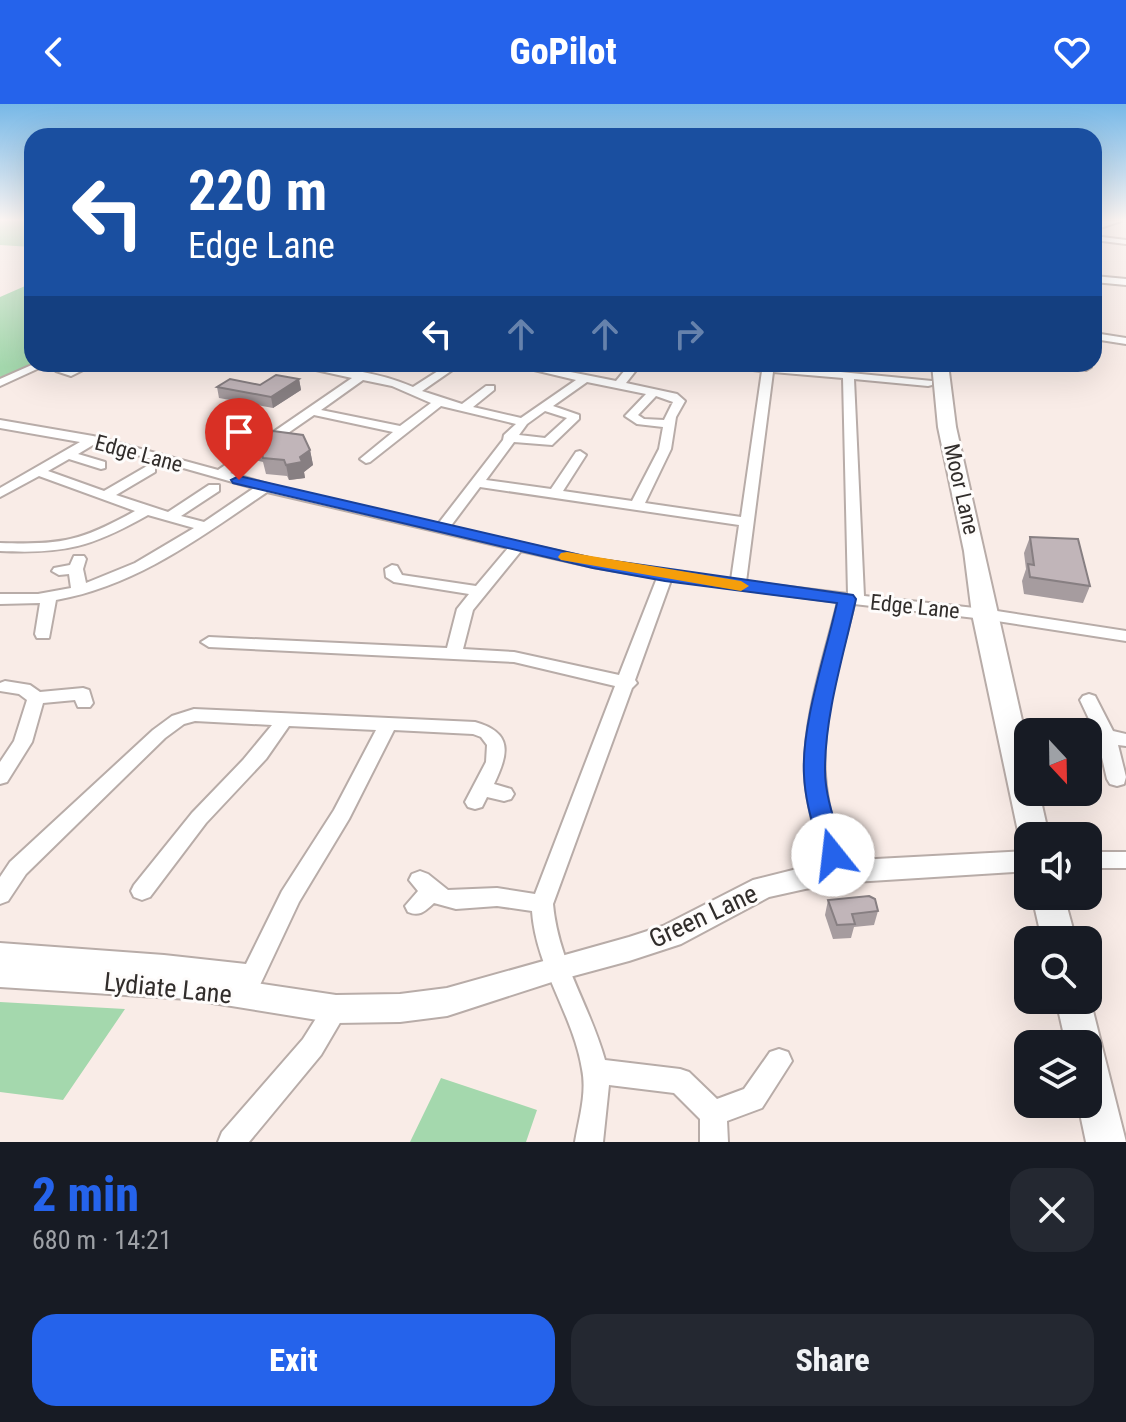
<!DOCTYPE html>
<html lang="en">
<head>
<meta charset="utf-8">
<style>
	body { margin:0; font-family:"Roboto Condensed",sans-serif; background:#242831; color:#f1f3f6; height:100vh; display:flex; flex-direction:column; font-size:30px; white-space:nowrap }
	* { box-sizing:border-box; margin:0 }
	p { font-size:26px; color:#9ea1a6 }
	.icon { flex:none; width:44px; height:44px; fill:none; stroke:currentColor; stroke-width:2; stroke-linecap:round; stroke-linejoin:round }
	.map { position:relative; height:1038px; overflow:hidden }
	.details { display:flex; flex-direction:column; background:#171b24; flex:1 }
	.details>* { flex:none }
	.top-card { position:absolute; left:24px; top:24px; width:1078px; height:244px; border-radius:24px; box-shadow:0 8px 32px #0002; background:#1a4fa0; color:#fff; overflow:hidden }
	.needle { width:52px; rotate:158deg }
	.controls { position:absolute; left:1014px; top:614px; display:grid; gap:16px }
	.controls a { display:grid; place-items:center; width:88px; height:88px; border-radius:16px; background:#171b24; box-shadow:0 8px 32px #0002; font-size:40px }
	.pin { position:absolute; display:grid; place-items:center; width:68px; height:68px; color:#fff; margin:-82px -34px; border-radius:50% 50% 50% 0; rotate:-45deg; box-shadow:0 0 8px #0007 }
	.pin .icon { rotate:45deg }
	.me { position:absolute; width:88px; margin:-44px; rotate:344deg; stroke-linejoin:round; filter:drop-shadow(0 0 6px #0008) }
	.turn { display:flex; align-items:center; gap:28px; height:168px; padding:0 32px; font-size:36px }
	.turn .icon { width:104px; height:104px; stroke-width:2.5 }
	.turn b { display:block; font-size:56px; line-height:68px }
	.lanes { display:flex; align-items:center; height:76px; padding:0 32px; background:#0003; justify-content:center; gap:40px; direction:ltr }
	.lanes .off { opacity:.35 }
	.round { display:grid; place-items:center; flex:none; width:84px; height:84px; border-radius:24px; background:#242831 }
	.summary { display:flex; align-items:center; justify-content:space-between; height:136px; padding:0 32px }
	h1 { font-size:48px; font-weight:800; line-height:60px; color:#2563eb }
	.cta { display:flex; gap:16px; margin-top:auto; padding:16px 32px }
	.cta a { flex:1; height:92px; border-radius:24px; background:#2563eb; color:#fff; font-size:32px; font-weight:800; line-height:92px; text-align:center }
	.cta a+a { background:#242831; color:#f1f3f6 }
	header { display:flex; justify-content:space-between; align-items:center; height:104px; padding:0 32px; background:#2563eb; color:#fff; font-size:36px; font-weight:800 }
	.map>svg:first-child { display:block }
	.green { fill:#a4d8ad }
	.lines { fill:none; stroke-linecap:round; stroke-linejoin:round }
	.minor-casing { stroke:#b8aca8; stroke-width:4 }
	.major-casing { stroke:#b8aca8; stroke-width:4 }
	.highway-casing { stroke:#b8aca8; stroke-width:4 }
	.minor { fill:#fff; fill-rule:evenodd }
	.major { fill:#fff; fill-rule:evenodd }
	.highway { fill:#fff; fill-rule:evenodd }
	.wall { fill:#a69c9f }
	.shaded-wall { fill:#877f82 }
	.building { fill:#c1b5b9; stroke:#877f82; stroke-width:2 }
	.route { fill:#2563eb; stroke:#184099; stroke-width:2 }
	.slow { fill:#f59e0b }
	.labels { text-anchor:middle; stroke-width:6; stroke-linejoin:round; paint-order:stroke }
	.street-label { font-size:22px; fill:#312d2b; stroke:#fefcfb }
	.near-street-label { font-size:26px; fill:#312d2b; stroke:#fefcfb }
</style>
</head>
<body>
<header><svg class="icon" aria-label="back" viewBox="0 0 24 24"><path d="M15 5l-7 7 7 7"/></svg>GoPilot<svg class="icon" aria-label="heart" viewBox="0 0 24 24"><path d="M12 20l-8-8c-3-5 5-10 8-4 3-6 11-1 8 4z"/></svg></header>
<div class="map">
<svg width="1126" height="1038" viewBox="0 0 1126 1038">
	<rect width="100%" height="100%" fill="#f9ece7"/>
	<path class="green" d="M0,117H32V143L0,141Z
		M32,179V260H38L0,276V193Z
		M0,898L125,905L63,996L0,988Z
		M441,974L537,1006L526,1038H410Z"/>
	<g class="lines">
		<defs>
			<path id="minor" d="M1094,132L1126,136V140L1094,136Z
				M1094,172L1126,175V181L1094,178Z
				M1094,229L1126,234V240L1094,235Z
				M34,260H48L0,282V275Z
				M82,260H95L71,272L56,267L61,264L70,266Z
				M289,260C326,260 379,268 413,283L449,260H461L422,287L462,300L486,282H494V286L473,303L521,314L576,276L509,260H530L616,277L630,260H641L626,279L677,290L685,297L676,313L671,345L645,399L741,413L762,267L726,263L721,260H760L932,277V281L928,282L854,275L864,492L984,505L1126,527V537L984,515L854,500C841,555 821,614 825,671C827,705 838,737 849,768L846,774L838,777L830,774L827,768C818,737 807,705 805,672C803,614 824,554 838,498L671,476L635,576L637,579L632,584L553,800C558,857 590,902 605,956L680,965L689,968L717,995L744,985L770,948L779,945L788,948L792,957L762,1004L727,1017L728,1038H700V1015L674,989L609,981L603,1038H575C579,1014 587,989 582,965C573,910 536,864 532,807L497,802L456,805L434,799C425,807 420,813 408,808L405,802L418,787L409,776L412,770L420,767L428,770L448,786L497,784L535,790L615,582L514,558L209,543L201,538L209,533L447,544L457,505L469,490L394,478L386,473L385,465L392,461L397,462L402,471L476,482L508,444L267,388C201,433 136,482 56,496L49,534H37L35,530L40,499L0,500V490H38L71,484L69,470L59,471L52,467L54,464L70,461L74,452H84L86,455L83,465L86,479L135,459L194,424L148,411C91,443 65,450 0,447V439C62,441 81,437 135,407L39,372L0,393V384L80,338L0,324V316L93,332L218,366L352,274ZM773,268L843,274L848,490L746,478ZM363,276L392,282L431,299L400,322L321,306ZM587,278L646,290L625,312L637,320L663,323L659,345L632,397L563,387L586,351L580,347L576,348L551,385L486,376L514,338L552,341L579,315V311L553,302ZM656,292L673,298L664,316L644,315L638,311ZM441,302L516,320L504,331L503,336L438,420L295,388L230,369L314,311L393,328L360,355L366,359L370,358ZM545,307L567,314L545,334L519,331L527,320ZM93,341L116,345L254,384L204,418L181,412L219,387V381H209L168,408L116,391L155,368V362H147L104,387L48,367L69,355L101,365L105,364V358L78,350ZM480,383L739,421L731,476L593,455L450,423ZM521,447L593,463L657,474L619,571L514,548L463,545L473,506Z
				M1069,260H1087L1091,263L1086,266Z
				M5,577L30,581L40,588L83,584L89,586L93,599L90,603H78L75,596L43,599L32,638L7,678L0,680V658L14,637L27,596L19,590L0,587V579Z
				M1089,590L1095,592L1113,627L1126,630V642L1118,641L1126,673L1124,680L1117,682L1110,680L1107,675L1097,632L1080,596L1083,592Z
				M194,605L475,618C514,629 508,650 494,680L511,685L514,690L511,695L504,697L487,693L482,703L475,705L468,703L465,698L486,658L487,641L481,633L473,630L394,626L349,715L299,798L251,900L243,903L235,900L231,892L237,880L164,871L0,859V839L164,851L246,860L282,787L334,706L376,626L289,622L266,655L206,719L150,793L142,796L134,793L131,787L134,781L192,709L243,656L272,621L195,617L184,620L165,634L26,770L8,797L0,800V773L10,758L153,626L172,612Z
				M1088,748H1126V764H1088Z
				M336,894L345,897L348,905L321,951L249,1038H218L222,1028L303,935L327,897Z"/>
			<path id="major" d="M1028,747V767L838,779L805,785L769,793L681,840L629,857L555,877L447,912L400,918L336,919L188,895L0,883V857L188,869L336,891L400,890L447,884L629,833L663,822L753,776L805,763L838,757Z"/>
			<path id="highway" d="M1102,117H1121L1094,126V120Z
				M932,260H948L956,323L1028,643V688H1039L1049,732H1028V742L1023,740L1019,732L972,510L964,447L938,323Z
				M1032,792H1064L1076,836H1042Z
				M1088,887L1126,1038H1086L1078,1000H1088V940H1066L1056,896H1088Z"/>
		</defs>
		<use href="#minor" class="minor-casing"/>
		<use href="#major" class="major-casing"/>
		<use href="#highway" class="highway-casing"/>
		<use href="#minor" class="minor"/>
		<use href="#major" class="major"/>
		<use href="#highway" class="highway"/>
	</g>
	<path class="wall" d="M299,275L301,286L273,304L219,294L217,283L260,281Z
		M252,340L310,346L313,361L304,368L305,374L289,376L287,372L266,370L263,358L255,356Z
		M1030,433L1090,482L1083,499L1024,490L1022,477L1026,465L1024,449Z
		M828,796L878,807L874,821L854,823L851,834L833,835L825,811Z"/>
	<path class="shaded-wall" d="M299,275L301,286L273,304L271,293Z
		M310,346L313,361L304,368L305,374L289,376L286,361Z"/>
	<path class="building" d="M276,271L299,275L271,293L217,283L230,275L260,281Z
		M273,327L303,331L310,346L300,353L302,358L286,361L284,356L263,354L260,342L252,340Z
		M1030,433L1078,435L1090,482L1030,473L1028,460L1034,461Z
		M869,792L875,795L878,807L852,810L855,820L837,821L828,796Z"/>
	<linearGradient id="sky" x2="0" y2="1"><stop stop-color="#77b8e7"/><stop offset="0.44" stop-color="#fcf6f4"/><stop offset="1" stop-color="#fcf6f4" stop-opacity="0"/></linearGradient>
	<rect width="1126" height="263" fill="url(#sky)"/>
	<path class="route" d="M239,372L593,454L853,491L856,495C844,550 825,609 825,666C825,695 837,723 845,751L841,757L833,760L824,757L821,751C814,724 805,698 804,671C801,621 826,549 837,499L665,477L593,464L233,379L231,376Z"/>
	<path class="slow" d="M567,448L741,477L749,482L741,487L561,456L558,453L561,449Z"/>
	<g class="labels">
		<g class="street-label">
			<text transform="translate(139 349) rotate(15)" y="8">Edge Lane</text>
			<text transform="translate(962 385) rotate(77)" y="8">Moor Lane</text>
			<text transform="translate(915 502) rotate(6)" y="8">Edge Lane</text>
		</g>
		<g class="near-street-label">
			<text transform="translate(703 812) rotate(-25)" y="9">Green Lane</text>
			<text transform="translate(168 884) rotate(6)" y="9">Lydiate Lane</text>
		</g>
	</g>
</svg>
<div class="controls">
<a><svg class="needle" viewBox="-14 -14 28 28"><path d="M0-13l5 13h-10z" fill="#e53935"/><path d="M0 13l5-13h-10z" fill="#9ea1a6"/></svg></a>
<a><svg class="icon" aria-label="sound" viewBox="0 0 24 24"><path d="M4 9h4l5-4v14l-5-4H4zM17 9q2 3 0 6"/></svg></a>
<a><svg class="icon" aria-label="search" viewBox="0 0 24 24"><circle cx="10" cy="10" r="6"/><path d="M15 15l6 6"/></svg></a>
<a><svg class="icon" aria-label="layers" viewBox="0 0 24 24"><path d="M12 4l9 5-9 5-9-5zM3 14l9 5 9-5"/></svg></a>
</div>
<div class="pin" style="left:239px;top:376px;background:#d93025"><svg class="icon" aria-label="arrive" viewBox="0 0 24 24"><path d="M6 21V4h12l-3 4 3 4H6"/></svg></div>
<svg class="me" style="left:833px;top:751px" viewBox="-20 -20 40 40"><circle r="19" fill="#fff"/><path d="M0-13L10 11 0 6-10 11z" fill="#2563eb"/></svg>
<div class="top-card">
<div class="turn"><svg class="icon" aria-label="left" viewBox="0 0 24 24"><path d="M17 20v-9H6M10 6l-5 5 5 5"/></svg><div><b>220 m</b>Edge Lane</div></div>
<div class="lanes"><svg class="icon" aria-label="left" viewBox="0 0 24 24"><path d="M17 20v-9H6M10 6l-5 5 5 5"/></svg><svg class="icon off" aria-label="ahead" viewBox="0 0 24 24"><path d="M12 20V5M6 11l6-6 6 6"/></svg><svg class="icon off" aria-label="ahead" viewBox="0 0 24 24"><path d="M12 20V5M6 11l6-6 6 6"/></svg><svg class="icon off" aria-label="right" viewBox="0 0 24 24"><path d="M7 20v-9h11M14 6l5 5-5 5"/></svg></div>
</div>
</div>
<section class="details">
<div class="summary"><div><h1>2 min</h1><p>680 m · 14:21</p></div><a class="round"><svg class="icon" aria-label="close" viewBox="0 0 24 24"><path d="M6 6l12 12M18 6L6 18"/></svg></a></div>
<div class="cta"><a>Exit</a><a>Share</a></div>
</section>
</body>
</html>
